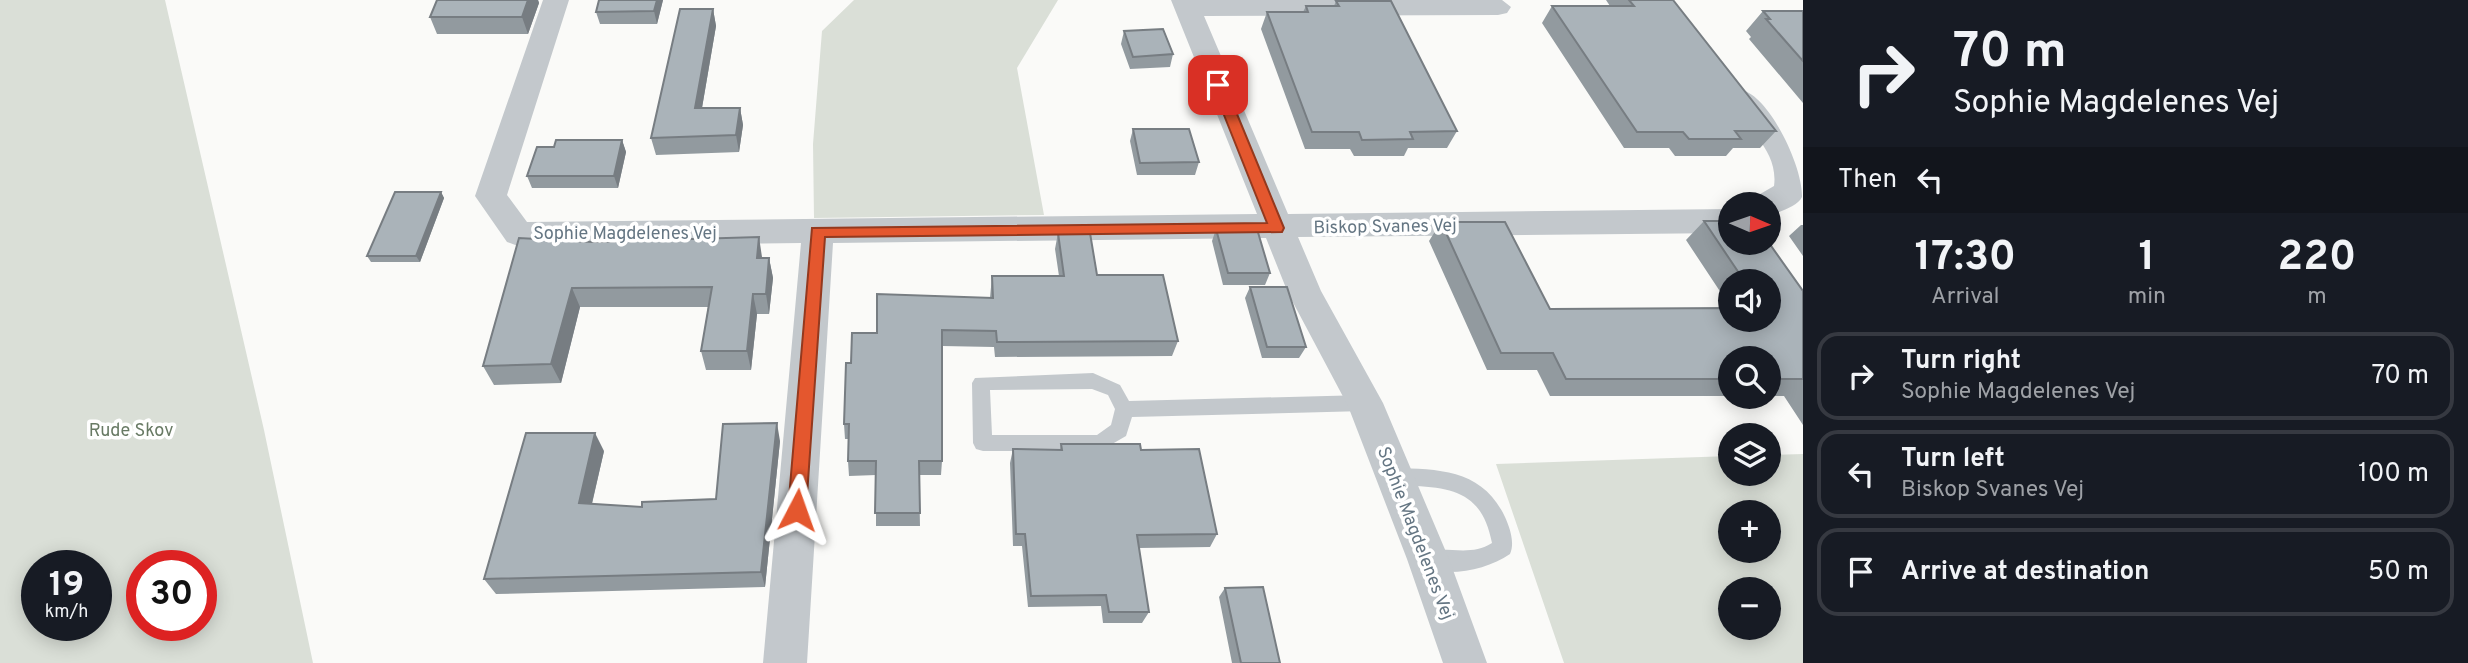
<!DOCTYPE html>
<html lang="en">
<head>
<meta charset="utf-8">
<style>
	body { margin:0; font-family:Overpass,sans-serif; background:#20242c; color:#f1f3f6; height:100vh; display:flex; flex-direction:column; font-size:26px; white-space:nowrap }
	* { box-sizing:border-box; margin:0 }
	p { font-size:23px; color:#9ea1a6 }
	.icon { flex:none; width:38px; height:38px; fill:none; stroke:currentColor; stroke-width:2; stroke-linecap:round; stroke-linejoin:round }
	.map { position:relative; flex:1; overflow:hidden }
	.sheet { display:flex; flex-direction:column; background:#171b24; width:665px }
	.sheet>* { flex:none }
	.banner { background:#171b24; color:#f1f3f6; overflow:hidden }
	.needle { width:46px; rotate:92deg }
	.controls { position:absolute; left:1718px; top:192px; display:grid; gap:14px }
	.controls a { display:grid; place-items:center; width:63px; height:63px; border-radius:50%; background:#171b24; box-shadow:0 4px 18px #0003; font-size:35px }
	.speed { position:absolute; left:21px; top:550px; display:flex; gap:14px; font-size:35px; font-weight:700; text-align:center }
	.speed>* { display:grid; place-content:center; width:91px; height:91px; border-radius:50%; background:#171b24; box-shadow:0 4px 18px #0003; line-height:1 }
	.speed small { font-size:18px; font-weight:400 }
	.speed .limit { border:10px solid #d22; background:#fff; color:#111 }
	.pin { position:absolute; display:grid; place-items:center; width:60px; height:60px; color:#fff; margin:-30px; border-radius:14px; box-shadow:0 4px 10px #0006 }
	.me { position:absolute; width:77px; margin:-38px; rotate:4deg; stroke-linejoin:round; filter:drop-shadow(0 0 5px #0008) }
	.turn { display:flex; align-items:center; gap:24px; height:147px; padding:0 35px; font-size:32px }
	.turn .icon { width:91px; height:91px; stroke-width:2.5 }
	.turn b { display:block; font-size:49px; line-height:60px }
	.then { display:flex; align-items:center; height:66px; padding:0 35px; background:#0003; gap:14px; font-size:26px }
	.eta { display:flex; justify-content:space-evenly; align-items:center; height:119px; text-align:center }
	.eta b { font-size:42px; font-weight:700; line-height:49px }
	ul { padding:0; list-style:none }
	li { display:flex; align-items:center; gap:21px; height:88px; margin:0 14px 10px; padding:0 21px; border:4px solid #363941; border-radius:21px }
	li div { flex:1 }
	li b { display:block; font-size:26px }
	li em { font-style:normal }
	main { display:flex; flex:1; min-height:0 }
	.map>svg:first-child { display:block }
	.green { fill:#dadfd7; fill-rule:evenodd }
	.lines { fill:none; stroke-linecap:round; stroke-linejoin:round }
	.service { fill:#c3c8cc; fill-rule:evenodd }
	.minor { fill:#c3c8cc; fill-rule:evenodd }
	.wall { fill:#929a9f }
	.shaded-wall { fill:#777d82 }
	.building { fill:#aab3b9; stroke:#777d82; stroke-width:2 }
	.route { fill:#e4572e; stroke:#94391e; stroke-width:2 }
	.labels { text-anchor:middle; stroke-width:7; stroke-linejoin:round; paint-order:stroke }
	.street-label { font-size:18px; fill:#657683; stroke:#fff }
	.park-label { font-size:18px; fill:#687a64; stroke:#fff }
</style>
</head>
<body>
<main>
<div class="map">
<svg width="1803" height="663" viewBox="0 0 1803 663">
	<rect width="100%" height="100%" fill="#fafaf8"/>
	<path class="green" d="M0,0H165L264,430L313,663H0ZM37,565H96V625H37ZM142,565H201V625H142Z
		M854,0H1058L1017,68L1044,215L814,218L813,144L822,31Z
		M1803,454V663H1564L1496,464L1731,456V474H1769V455ZM1731,513H1769V551H1731ZM1731,590H1769V628H1731Z"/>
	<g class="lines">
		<path class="service" d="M1093,373L1120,385L1129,401L1365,395L1372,397L1374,403L1372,409L1365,411L1132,417L1126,436L1100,451H983L976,449L973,443L972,383L975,378ZM1092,389L1108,395L1115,409L1111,425L1097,435H992L990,390Z
			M1394,468C1441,469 1483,470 1505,517C1510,528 1515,543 1510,554C1486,570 1449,578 1421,567L1418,560L1421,553C1444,544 1469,558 1492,543C1483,497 1459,488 1415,486C1405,486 1396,486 1387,483L1384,477L1387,471Z"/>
		<path class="minor" d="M543,0H569L507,195L527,222L1257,214L1171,0H1502L1511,7L1507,13L1498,15L1204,16L1288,214L1731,209V233L1298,237L1321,291L1383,403L1449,559L1487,663H1443L1407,559L1348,406L1288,293L1266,238L833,243L807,663H763L801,243L518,246L507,242L475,196Z
			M1742,90C1770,97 1803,167 1802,197C1798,206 1778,213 1769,215V205H1750L1755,197L1774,186C1779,150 1745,127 1728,99L1732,92Z"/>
	</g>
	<path class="wall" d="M437,0H538L539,3L528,34H437L430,17Z
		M599,0H663L657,24H600L596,12Z
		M1606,0H1673L1776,131L1760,148H1733L1726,156H1675L1669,148H1624L1542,23L1552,6H1610Z
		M1336,1L1457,131L1447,148H1408L1404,156H1354L1350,149H1305L1261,29L1267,12H1303L1306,6H1334Z
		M713,9L716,26L702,108H740L743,125L739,152L656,155L651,138Z
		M1763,11H1803V103L1749,39L1751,37L1746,31Z
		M1124,31L1173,54L1170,67L1130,69L1121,44Z
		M1133,129L1199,162L1195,175H1137L1130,141Z
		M622,140L626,152L618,188H532L527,176L554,147Z
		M441,192L444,198L420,262H371L367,256Z
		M1704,221L1803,291V425L1784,396H1769V359H1731V396H1550L1537,370H1487L1429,241L1441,222L1550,309L1769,320V282H1731V308L1686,240Z
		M1801,225H1803V256L1789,236Z
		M1216,229L1270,273L1265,285H1223L1212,241Z
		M1058,233L1097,275L1178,341L1172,356L995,357L994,347L942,346V461L941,475H919L920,526H876V475L849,476L848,461L849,439H845L844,424L851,363L877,333L990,298L992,276H1059L1055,249Z
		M519,238L769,258L773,278L769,314H757L751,370H706L701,351L708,307H580L561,383L494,385L483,366Z
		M1250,287L1306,347L1299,358H1262L1245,298Z
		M780,441L765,587L496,594L484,579L604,451L592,504L642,507L716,499Z
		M1061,444L1141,450L1217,534L1210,547L1139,548L1149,612L1142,623H1103L1101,606L1028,607L1022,546H1013L1010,463L1013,449L1060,450Z
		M1225,588L1280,663H1232L1219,597Z"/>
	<path class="shaded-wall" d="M528,0H538L539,3L528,34L522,17Z
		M657,0H663L657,24L654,11Z
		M713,9L716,26L699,125L695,108Z
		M740,108L743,125L739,152L736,135Z
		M622,140L626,152L618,188L614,176Z
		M441,192L444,198L420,262L416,256Z
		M759,237L762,257L761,278L757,258Z
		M769,258L773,278L769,314L766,294Z
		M572,288L580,307L561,383L551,364Z
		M753,294L757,314L751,370L747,351Z
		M777,423L780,441L765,587L761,572Z
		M595,433L604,451L588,520L579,503Z"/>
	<path class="building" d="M437,0H528L522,17H430Z
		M599,0H657L654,11L596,12Z
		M1629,0H1673L1776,131H1735L1741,139H1689L1683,132H1637L1552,6H1634Z
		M1336,1H1391L1457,131L1410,132L1413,139L1362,140L1359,132H1312L1267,12H1308L1306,6H1339Z
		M680,9H713L695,108H740L736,135L651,138Z
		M1763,11H1803V61L1766,19H1770Z
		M1163,29L1173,54L1133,57L1124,31Z
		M1133,129H1189L1199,162L1140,163Z
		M556,140H622L614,176H527L537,147H554Z
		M395,192H441L416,256H367Z
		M1704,221H1731V243H1769L1803,291V379H1769V359H1731V379H1566L1553,353H1501L1441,222H1505L1550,309L1731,308V320H1769V282H1745Z
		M1216,229H1257L1270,273H1228Z
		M1058,233H1090L1097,275H1163L1178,341L997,342L996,331L942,330V461H919L920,513H875L876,461H848L849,424H844L846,363H851L852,333H877V294L993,298L992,276H1064Z
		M759,237L757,258H769L766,294H753L747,351H701L712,287L572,288L551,364L483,366L519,238L593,242Z
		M1250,287H1287L1306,347H1267Z
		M777,423L761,572L484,579L526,433H595L579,503L642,507V502L716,499L723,424Z
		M1061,444H1140L1141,450L1199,449L1217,534L1137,535L1149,612H1109L1106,595L1031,596L1025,534H1016L1013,449L1062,450Z
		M1263,587L1280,663H1241L1225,588Z"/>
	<path class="route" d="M1218,81L1225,85L1284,228L1282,232L825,237L806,510L803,516H790L788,510L812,228L1267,223L1212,85Z"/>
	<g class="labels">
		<g class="street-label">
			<text transform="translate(1385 226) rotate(-1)" y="6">Biskop Svanes Vej</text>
			<text x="625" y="239">Sophie Magdelenes Vej</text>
			<text transform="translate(1416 533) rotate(69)" y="6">Sophie Magdelenes Vej</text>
		</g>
		<g class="park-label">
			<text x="131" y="436">Rude Skov</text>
		</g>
	</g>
</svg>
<div class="controls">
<a><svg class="needle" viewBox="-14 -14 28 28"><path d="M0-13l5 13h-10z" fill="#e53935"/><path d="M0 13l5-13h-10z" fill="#9ea1a6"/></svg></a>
<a><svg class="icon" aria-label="sound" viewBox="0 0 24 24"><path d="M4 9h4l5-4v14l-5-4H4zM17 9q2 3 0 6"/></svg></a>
<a><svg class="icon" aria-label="search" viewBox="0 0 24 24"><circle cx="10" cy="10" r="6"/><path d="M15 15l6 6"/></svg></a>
<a><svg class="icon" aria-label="layers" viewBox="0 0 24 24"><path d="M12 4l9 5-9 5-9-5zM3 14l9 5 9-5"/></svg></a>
<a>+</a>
<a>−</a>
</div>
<div class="speed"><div>19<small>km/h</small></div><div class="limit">30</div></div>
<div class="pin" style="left:1218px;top:85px;background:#d93025"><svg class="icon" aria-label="arrive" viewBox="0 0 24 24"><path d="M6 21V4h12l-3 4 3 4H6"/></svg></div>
<svg class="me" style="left:797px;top:510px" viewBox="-20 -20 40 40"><path d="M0-17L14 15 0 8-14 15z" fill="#e4572e" stroke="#fff" stroke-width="4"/></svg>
</div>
<section class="sheet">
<div class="banner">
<div class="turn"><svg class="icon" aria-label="right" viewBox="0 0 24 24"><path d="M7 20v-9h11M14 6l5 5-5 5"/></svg><div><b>70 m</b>Sophie Magdelenes Vej</div></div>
<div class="then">Then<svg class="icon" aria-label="left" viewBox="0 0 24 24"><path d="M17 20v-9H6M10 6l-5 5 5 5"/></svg></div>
</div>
<div class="eta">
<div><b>17:30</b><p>Arrival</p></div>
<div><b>1</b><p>min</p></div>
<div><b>220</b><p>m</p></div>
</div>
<ul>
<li><svg class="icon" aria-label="right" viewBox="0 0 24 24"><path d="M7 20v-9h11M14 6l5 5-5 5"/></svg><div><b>Turn right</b><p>Sophie Magdelenes Vej</p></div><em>70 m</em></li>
<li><svg class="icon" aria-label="left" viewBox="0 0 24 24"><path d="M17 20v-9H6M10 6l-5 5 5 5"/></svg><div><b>Turn left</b><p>Biskop Svanes Vej</p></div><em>100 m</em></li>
<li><svg class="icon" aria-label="arrive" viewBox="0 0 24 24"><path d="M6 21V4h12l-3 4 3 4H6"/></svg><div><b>Arrive at destination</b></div><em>50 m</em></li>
</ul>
</section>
</main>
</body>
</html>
